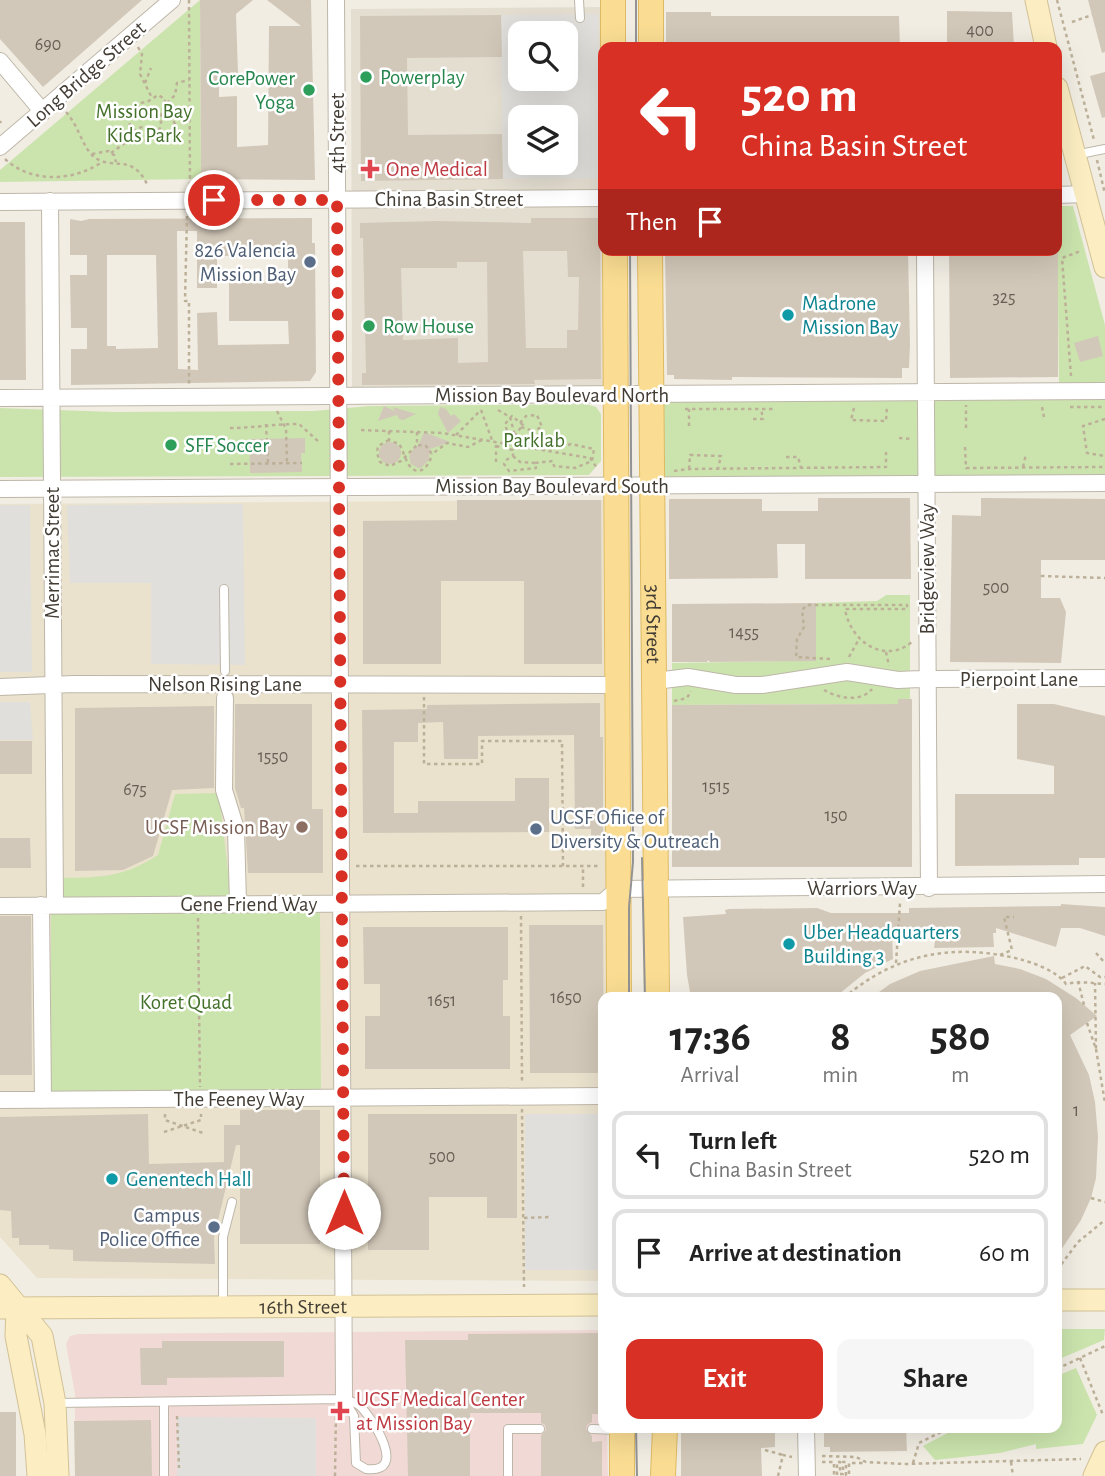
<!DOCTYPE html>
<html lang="en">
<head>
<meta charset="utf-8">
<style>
	body { margin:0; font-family:"Alegreya Sans",sans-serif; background:#f6f6f6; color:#222; height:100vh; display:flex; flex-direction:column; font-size:26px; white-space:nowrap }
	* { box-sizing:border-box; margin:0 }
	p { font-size:23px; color:#767676 }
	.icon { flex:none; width:38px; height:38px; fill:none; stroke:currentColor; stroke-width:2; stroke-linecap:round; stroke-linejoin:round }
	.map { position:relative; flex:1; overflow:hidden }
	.sheet { position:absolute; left:598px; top:992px; width:464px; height:441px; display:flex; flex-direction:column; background:#fff; border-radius:14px; box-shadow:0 7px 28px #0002 }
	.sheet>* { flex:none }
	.hud { position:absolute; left:598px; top:42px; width:464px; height:214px; border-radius:14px; box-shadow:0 7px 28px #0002; background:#d93025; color:#fff; overflow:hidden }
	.buttons { position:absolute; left:508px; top:21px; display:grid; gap:14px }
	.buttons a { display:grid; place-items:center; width:70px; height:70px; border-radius:14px; background:#fff; box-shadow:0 7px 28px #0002; font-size:35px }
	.pin { position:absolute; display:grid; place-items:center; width:60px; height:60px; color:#fff; margin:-30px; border:4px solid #fff; border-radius:50%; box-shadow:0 2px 7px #0007 }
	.me { position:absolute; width:77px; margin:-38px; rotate:0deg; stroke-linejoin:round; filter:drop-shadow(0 0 5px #0008) }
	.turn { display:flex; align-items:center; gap:24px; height:147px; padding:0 28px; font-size:32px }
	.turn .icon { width:91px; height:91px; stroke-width:2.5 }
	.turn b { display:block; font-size:49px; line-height:60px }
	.then { display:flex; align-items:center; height:66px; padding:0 28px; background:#0003; gap:14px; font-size:26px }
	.eta { display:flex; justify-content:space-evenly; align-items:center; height:119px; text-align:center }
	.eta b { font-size:42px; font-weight:700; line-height:49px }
	.button { display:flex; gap:14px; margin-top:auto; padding:14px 28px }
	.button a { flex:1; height:80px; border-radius:14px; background:#d93025; color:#fff; font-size:28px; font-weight:700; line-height:80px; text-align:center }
	.button a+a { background:#f6f6f6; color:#222 }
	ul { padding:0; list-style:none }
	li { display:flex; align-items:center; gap:21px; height:88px; margin:0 14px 10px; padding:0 14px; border:4px solid #e0e0e0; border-radius:14px }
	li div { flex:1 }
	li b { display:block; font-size:26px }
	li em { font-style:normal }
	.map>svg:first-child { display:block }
	.residential { fill:#e4ded1; fill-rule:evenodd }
	.education { fill:#eae2cd }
	.medical { fill:#f1dad6 }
	.green { fill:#cbe4ad }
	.parking { fill:#e1dfdb; fill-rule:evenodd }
	.building { fill:#d2c8b9; fill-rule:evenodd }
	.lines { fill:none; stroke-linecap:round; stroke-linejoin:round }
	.lane-casing { stroke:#beb7a9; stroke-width:10 }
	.street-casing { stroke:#beb7a9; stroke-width:18 }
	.secondary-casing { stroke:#d2c296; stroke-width:23 }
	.primary-casing { stroke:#deba64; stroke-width:26 }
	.path { stroke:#bdb098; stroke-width:2.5; stroke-dasharray:3.5 3.5; stroke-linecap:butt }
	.lane { stroke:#fff; stroke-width:8 }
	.street { stroke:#fff; stroke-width:16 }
	.secondary { stroke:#fceec2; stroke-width:21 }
	.primary { stroke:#fadd93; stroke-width:24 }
	.tram { stroke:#939393; stroke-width:2 }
	.route { stroke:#d93025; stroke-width:12; stroke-dasharray:0 21.6 }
	.leisure-dot { fill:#2e9e5b; stroke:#fff; stroke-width:2.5 }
	.health-dot { fill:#e0444e; stroke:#fff; stroke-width:2.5 }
	.service-dot { fill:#5c6f8a; stroke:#fff; stroke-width:2.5 }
	.culture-dot { fill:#0f9aa8; stroke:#fff; stroke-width:2.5 }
	.education-dot { fill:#8d6e63; stroke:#fff; stroke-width:2.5 }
	.labels { text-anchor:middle; stroke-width:5; stroke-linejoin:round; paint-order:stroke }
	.number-label { font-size:18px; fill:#665f55 }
	.street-label { font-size:21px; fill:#423c34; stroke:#fff }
	.leisure-label { font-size:21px; fill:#27864d; stroke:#fff; text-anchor:start }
	.park-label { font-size:21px; fill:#44712a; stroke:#fff }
	.health-label { font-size:21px; fill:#be3a42; stroke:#fff; text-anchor:start }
	.service-label { font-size:21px; fill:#4e5e75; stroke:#fff; text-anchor:end }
	.culture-label { font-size:21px; fill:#0d838f; stroke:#fff; text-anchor:start }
	.education-label { font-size:21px; fill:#785e54; stroke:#fff; text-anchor:end }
</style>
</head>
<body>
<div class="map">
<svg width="1105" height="1476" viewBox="0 0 1105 1476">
	<rect width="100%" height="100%" fill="#f1ede3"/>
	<path class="residential" d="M604,7V250L607,388H352L351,9ZM520,33H565V79H520ZM520,117H565V163H520Z"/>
	<path class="education" d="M603,500L606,997L604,998V1281L37,1278L0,1237V504Z"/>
	<path class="medical" d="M603,1330L604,1428H607L608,1476H75V1394L66,1344L70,1336L78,1334Z"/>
	<path class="green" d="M200,0L201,179L0,182V170Z
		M1057,206H1073L1105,325V384L1059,385Z
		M1105,398V476L661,479V401Z
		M586,404L596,407L601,414V461L589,475L0,477V408L114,412L314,411L370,406Z
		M886,595H910V699L898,704L672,705V663L788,661L816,603L877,601Z
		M219,793L231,897L62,898V878C102,877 122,878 158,855L175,794Z
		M320,911L321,1090L51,1092V913Z
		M1057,1329H1105L1104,1340L1057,1360Z
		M1076,1368L1097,1415L1083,1444L1036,1449V1444L1000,1453L935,1460L923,1446L957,1428H1057V1376Z"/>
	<path class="parking" d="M598,14L600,178L503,179L501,15ZM520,33H565V79H520ZM520,117H565V163H520Z
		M243,504L245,665L151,664V583H70L67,505Z
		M0,505H30L32,672H0Z
		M0,702H30L33,740H0Z
		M525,1114H603V1270H525Z
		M177,1417L316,1418V1476H177Z"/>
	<path class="building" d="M0,0H142L43,87L0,39Z
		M200,0H253L236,14L238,73H219V97L237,96V147L268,145L269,26H301L267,0H311L315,180L201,179Z
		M1088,0H1105V52L1102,53Z
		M947,11L1012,12L1014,47H947Z
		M666,12H711V16H899L900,47H666Z
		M501,15L502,57L407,58L408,135L502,134L503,179L361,181L360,16Z
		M1105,72V117L1102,118L1090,76Z
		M312,218V243H315L316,372L310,381L71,385V349H87V328H71L70,275H87V255H70V219L81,221L89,219ZM177,231H197V288H217V256L288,255V282L229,283V321H288L289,344L218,345L217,312L197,313L198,370L178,369ZM107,255H156L158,348L116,349V346H107Z
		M531,218H600L601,379L534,380L535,384L362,385V373H366L363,238H360V223L437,221L531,223ZM523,251H567L568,277H579L578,330H567V348H526ZM457,262H487L488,362L458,363V338L403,340L401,268H457Z
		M0,222H25L26,380H0Z
		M665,250H908L910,344L909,368H902V378L732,377V380L674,379V375H667Z
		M949,250H1058V377L950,378Z
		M1098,336L1103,356L1080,362L1074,343Z
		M384,406L395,411L393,407L416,414L403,420L399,419L397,415L378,421Z
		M440,407L446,409L451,416L454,414L461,421L448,433L438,414Z
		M424,432L450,442L430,449L429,460L421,468H418L411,464L409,456L415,446H418Z
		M305,438V453H301L302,472L250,473L249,439Z
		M379 453a11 11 0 1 1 22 0a11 11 0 1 1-22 0Z
		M818,498H910L911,579H805V544H777L778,578L669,579V499H762V511H818Z
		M981,498L1105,499V560H1041V598H1060L1066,612L1061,663L950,662L952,515L981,516Z
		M457,500H601L602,664H524V581H441V664H363V521L457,520Z
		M816,603V661L710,662L708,660L707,662H672V604Z
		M898,699H912V867H672V705L898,704Z
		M600,703V737H603V838H591V829H575L574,735L478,736V759H444L443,722L418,723V742H394V813H418V801H515V778H549V832L363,833L362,710L427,709V705Z
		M235,704H312V809H323V873H248L244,808H241L235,788Z
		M1017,704H1054L1105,716V858H1079V865L955,866V794H1054V766L1017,759Z
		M214,706V788L172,790L153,856L123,870L75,871V708Z
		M0,741H32V774H0Z
		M0,838H30L31,868H0Z
		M1061,904L1105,907V936L1080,928H1061L1056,947L996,928V933H993L994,947L934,948L936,934L892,935L893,959L865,973L834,998H691L687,975L683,917L726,914L725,910L729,909L817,908L831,913H909V908L1061,906Z
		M0,916H31L32,1075H0Z
		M529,925H603L604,1073H530Z
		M363,927H508V980H503V1016H510V1069H365V1016H380V984H364Z
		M994,956L995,964L1020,969L1046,979L1076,998L1097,1016L1070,1035L1089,1075L1095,1102L1098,1137L1096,1178L1091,1198L1081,1220L1057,1256V998H871L890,984L920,971Z
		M240,1110H320V1244H240V1145H236L214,1237L215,1264L73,1261V1250L49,1249V1245H19V1238H12L11,1211L0,1210V1117L148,1114L149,1164L224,1162V1125H240Z
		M368,1114H517V1218H487V1197H429V1250H368Z
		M601,1333L602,1414H592V1422L587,1425L586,1429L592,1436V1442L602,1441V1476H541V1435L546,1430L545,1425L541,1423V1413H470V1476H408L405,1340H468V1334Z
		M162,1341H284V1377L167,1378V1385H141L140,1348H162Z
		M0,1412H16V1476H0Z
		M151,1420L152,1476H75L74,1421Z
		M681,1428H775V1447L761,1448L762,1476H681Z
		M824,1428H906L907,1451L830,1452V1447H824Z"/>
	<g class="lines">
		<defs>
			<path id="lane" d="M579,0L580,18
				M1075,155L1105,149
				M224,589L225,671
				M223,1305V1237L232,1202
				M56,1403L344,1399C350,1401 355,1402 360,1406C373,1419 409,1474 366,1469L356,1463L354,1416L344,1399
				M164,1403V1476
				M592,1429L620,1430
				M508,1476V1429H540"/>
			<path id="street" d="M336,0L344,1399
				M0,61L43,112
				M0,147L172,0
				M1057,195L1085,194
				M50,201L55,905
				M0,202L604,198
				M925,250L929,888
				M0,398L1105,391
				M0,489L1105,483
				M933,679L1105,678
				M655,681L688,677L736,685H762L847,672L898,680L920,679
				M0,687L74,684L617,685
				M225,698L224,790L236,829L238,904
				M41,905L43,1100
				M0,906L603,902L618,889L1105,884
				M0,1100L604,1096
				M806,1428L807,1476"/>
			<g id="secondary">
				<path d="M1036,0L1046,47"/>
				<path d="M1057,88L1105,267"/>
				<path d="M0,1285L42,1336L55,1403L58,1476"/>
				<path d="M1057,1300H1105"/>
				<path id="s1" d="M0,1308L604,1305"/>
				<path d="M17,1308L16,1336L35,1434L38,1476"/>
				<path d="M1094,1476L1105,1452"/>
			</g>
			<g id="primary">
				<path d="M613,0V47"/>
				<path d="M651,0V47"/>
				<path d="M615,250L619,998"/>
				<path id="s2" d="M650,250L657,998"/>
				<path d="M622,1428V1476"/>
				<path d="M663,1476L665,1428"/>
			</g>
		</defs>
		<use href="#lane" class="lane-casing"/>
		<use href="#street" class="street-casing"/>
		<use href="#secondary" class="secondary-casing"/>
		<use href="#primary" class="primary-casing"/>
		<path class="path" d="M189,0L190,186
			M1057,0L1094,140
			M1072,22L1092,15
			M138,47L142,54L140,74L151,96
			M145,83L151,68
			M167,103L175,95L177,83L189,80
			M66,112C78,125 82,145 92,155C111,173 131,150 148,186
			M0,121L1,123
			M136 134a7 7 0 1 1 14 0a7 7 0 1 1-14 0Z
			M136,131L130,125L129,118L140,103L147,102L158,95L165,99C165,106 162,110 161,117C161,128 161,132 149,136
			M160,132H173L175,124L170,114L162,112
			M111,153L136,135
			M92,154L108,151L114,155L116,162
			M5,159C32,184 74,181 102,162
			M1097,160L1105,194
			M187,216L185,301H189V384
			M1071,376L1062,258L1078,252L1074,254
			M1042,407L1044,417
			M1070,407H1105
			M854,408L851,420L886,421L887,406
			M685,409H776
			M481,410L492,440
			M498,410L510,417L515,436L514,445
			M277,411L286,429L287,463
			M753,419H763L761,409
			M1105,419L1083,426L1087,453L1105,456
			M520,423L526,416L537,415L542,427L533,431L548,441
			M266,424L268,463
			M689,426V409
			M521,427L533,431
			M230,428C253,428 275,424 299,424L319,442
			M966,428V405
			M361,430L442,433L590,458L597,468
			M389,431V440L399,444C403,450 405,459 409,465C419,479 430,465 432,454
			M417,432V445L426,446L432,454L447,443L468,447L482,440
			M456,435L481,410
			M899,438L913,439
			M389,440L378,446L377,453L380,462L390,466L401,461L417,445
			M506,444L508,434L505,424L512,416L523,425L515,435
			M496,446L513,450V456L506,460L504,464L509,471L536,468L535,463L553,461L554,466L575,468L592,461L594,449L571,444L565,446
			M965,447L966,468L1105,467
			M513,456L520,462L535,463
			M786,457H798L801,468
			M496,462V445
			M230,464L302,463
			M1023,467L1026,454
			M689,469L690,455L721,456L718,469
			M674,471L689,469L886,467V452
			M1041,576L1105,578
			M886,652L889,666
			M849,657L859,639
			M830,659L796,657L797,639L804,627L802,610L807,605H907V609H845C850,641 884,665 912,642
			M824,690C838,698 860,703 872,689
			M424,697V764H482V741H562L563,866
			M674,701L687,698L691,691
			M356,866H601
			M583,887V866
			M521,916L522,1081
			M198,918L200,1087
			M1096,953L1105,963
			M1000,955L1012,950L1004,917H1014
			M896,963L900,903
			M1062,978L1085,966L1100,977H1105
			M1078,981L1084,1005
			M844,998C896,953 954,943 1019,959C1034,963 1057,971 1066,984C1080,981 1090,983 1105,984
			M1087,1023L1096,1049L1095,983
			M1096,1049L1105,1103
			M522,1109L524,1287
			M165,1114V1120L203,1133
			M164,1132L201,1120V1114
			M1091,1198L1105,1202
			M524,1218L551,1217
			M1057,1270L1078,1242L1105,1220
			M1080,1358L1103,1415
			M1057,1369L1105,1346
			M177,1416L179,1468
			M765,1450L783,1455
			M822,1456L856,1457L866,1462L904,1464L1081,1459
			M822,1462H834V1475H837V1462H840V1474H843V1462H846V1475H849V1463H864
			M1011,1462L1013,1476
			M913,1463L919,1443L949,1428
			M335,1476L336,1411
			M778,1476L783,1455L792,1457"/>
		<use href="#lane" class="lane"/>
		<use href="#street" class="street"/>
		<use href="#secondary" class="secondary"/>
		<use href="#primary" class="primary"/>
		<path class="tram" d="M636,0V47
			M642,858L645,998
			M629,998V907L633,862L630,250
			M636,1428L637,1476"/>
	</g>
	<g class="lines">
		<path class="route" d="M214,200H337L344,1213"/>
	</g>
	<g class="leisure-dot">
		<circle cx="366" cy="77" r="7"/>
		<circle cx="309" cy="90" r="7"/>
		<circle cx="369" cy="326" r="7"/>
		<circle cx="171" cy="445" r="7"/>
	</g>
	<g class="health-dot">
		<path d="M366.5 158.5h7v7h7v7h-7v7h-7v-7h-7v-7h7z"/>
		<path d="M336.5 1400.5h7v7h7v7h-7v7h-7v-7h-7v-7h7z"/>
	</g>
	<g class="service-dot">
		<circle cx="310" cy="262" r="7"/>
		<circle cx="536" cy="829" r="7"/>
		<circle cx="214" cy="1227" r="7"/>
	</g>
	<g class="culture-dot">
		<circle cx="788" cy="315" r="7"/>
		<circle cx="789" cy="944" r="7"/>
		<circle cx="112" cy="1179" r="7"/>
	</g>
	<circle class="education-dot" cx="302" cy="827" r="7"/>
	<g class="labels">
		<g class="number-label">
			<text x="980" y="36">400</text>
			<text x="48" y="50">690</text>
			<text x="1004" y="303">325</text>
			<text x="996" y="593">500</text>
			<text x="744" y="638">1455</text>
			<text x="273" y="762">1550</text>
			<text x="716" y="792">1515</text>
			<text x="135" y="795">675</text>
			<text x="836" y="821">150</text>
			<text x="566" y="1003">1650</text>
			<text x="442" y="1006">1651</text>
			<text x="1076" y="1116">1</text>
			<text x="442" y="1162">500</text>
		</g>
		<g class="street-label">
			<text transform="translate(86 74) rotate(-41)" y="7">Long Bridge Street</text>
			<text transform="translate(337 133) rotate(-90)" y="7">4th Street</text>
			<text x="449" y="206">China Basin Street</text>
			<text x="552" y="402">Mission Bay Boulevard North</text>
			<text x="552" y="493">Mission Bay Boulevard South</text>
			<text transform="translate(52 553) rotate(-90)" y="7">Merrimac Street</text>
			<text transform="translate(927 569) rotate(-90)" y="7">Bridgeview Way</text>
			<text dy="7" stroke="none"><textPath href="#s2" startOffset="374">3rd Street</textPath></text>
			<text x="1019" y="686">Pierpoint Lane</text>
			<text x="225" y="691">Nelson Rising Lane</text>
			<text x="862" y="895">Warriors Way</text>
			<text x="249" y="911">Gene Friend Way</text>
			<text x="239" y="1106">The Feeney Way</text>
			<text dy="7" stroke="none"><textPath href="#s1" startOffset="303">16th Street</textPath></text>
		</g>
		<g class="leisure-label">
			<text x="380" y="84">Powerplay</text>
			<text x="295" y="85" text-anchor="end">CorePower<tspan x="295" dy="24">Yoga</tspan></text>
			<text x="383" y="333">Row House</text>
			<text x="185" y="452">SFF Soccer</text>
		</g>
		<g class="park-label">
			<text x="144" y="118">Mission Bay<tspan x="144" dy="24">Kids Park</tspan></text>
			<text x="534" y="447">Parklab</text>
			<text x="186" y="1009">Koret Quad</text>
		</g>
		<g class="health-label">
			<text x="386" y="176">One Medical</text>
			<text x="356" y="1406">UCSF Medical Center<tspan x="356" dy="24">at Mission Bay</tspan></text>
		</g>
		<g class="service-label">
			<text x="296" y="257">826 Valencia<tspan x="296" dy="24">Mission Bay</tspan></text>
			<text x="550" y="824" text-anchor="start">UCSF Ofiice of<tspan x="550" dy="24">Diversity &amp; Outreach</tspan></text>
			<text x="200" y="1222">Campus<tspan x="200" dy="24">Police Office</tspan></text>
		</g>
		<g class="culture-label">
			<text x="802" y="310">Madrone<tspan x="802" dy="24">Mission Bay</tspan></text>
			<text x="803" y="939">Uber Headquarters<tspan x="803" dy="24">Building 3</tspan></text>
			<text x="126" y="1186">Genentech Hall</text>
		</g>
		<g class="education-label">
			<text x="288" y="834">UCSF Mission Bay</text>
		</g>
	</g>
</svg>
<div class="buttons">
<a><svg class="icon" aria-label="search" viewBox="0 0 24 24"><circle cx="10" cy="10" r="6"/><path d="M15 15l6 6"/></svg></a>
<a><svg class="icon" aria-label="layers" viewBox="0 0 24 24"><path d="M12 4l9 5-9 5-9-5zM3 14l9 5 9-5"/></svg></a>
</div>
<div class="pin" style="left:214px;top:200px;background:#d93025"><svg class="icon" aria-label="arrive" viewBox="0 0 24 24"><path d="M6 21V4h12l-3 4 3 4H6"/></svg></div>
<svg class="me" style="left:344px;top:1213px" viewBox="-20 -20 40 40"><circle r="19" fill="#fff"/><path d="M0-13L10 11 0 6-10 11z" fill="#d93025"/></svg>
<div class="hud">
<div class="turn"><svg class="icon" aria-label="left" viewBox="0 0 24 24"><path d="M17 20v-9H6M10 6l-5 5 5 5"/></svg><div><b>520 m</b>China Basin Street</div></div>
<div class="then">Then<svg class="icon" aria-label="arrive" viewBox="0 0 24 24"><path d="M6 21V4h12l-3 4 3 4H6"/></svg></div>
</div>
<section class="sheet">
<div class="eta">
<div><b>17:36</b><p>Arrival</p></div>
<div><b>8</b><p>min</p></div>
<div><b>580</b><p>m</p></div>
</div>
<ul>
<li><svg class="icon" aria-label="left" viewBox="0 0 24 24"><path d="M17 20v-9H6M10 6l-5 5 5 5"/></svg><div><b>Turn left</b><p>China Basin Street</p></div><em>520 m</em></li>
<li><svg class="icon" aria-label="arrive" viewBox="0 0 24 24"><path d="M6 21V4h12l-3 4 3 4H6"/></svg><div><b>Arrive at destination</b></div><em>60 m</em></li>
</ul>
<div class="button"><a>Exit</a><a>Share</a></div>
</section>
</div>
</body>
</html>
